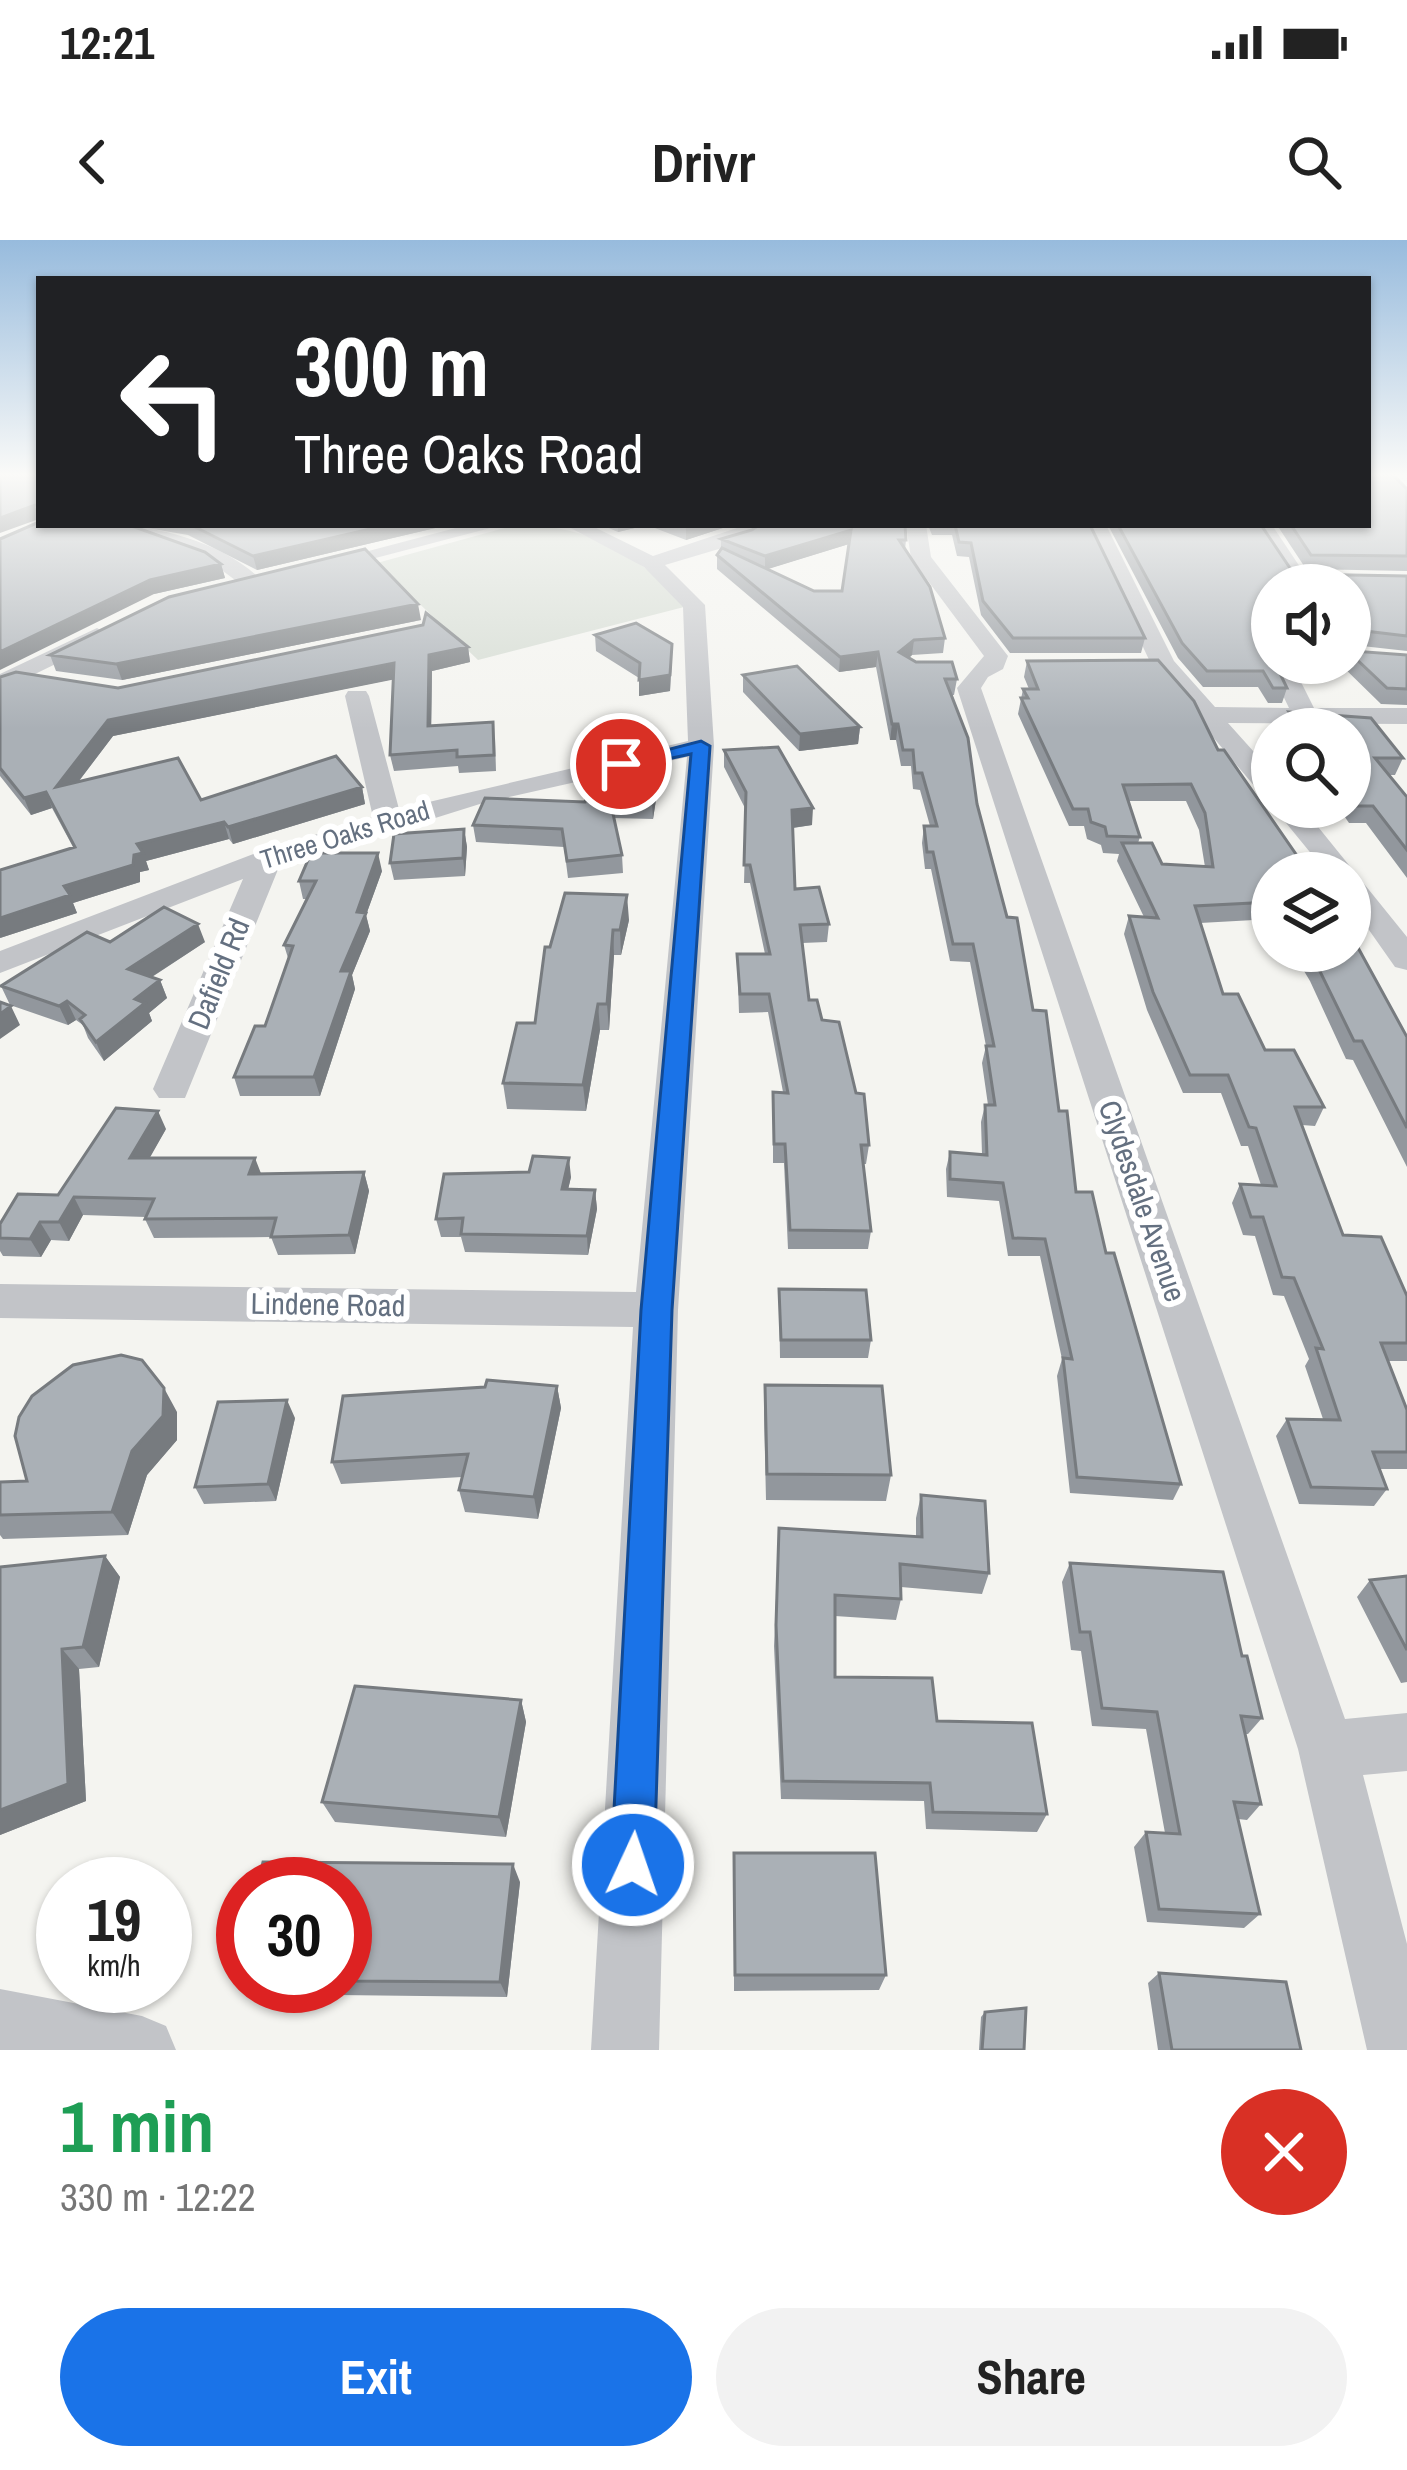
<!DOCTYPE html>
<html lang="en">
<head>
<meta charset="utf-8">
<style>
	body { margin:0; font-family:"Archivo Narrow",sans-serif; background:#f2f2f2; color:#222; height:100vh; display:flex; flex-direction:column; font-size:45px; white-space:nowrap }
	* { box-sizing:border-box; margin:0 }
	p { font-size:39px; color:#767676 }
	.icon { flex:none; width:66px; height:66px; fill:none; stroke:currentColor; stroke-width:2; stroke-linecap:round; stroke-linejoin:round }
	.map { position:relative; height:1810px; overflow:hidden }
	.panel { display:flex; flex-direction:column; background:#fff; flex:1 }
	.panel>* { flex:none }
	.top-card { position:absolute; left:36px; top:36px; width:1335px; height:252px; border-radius:0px; box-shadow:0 3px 9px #0004; background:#202124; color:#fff; overflow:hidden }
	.controls { position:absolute; left:1251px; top:324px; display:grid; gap:24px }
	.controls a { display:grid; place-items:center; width:120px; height:120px; border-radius:50%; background:#fff; box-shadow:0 3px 9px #0004; font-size:60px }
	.speed { position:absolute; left:36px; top:1617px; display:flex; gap:24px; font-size:60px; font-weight:700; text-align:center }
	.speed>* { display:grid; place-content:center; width:156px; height:156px; border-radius:50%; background:#fff; box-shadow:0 3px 9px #0004; line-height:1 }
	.speed small { font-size:30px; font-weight:400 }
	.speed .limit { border:18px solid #d22; background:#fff; color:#111 }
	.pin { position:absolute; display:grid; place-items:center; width:102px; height:102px; color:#fff; margin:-51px; border:6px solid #fff; border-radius:50%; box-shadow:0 3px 12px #0007 }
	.me { position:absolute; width:132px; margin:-66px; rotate:3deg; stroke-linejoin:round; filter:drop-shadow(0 0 9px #0008) }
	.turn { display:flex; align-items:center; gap:42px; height:252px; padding:0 60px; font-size:54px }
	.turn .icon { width:156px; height:156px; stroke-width:2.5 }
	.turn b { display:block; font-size:84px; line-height:102px }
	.round { display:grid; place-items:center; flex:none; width:126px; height:126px; border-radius:63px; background:#f2f2f2 }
	.summary { display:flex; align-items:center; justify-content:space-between; height:204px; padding:0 60px }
	h1 { font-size:72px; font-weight:700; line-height:90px; color:#1e9e55 }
	.action { display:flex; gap:24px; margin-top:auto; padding:24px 60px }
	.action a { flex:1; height:138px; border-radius:72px; background:#1a73e8; color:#fff; font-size:48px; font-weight:700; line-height:138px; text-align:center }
	.action a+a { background:#f2f2f2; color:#222 }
	.status { display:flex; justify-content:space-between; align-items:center; height:84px; padding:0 60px; background:#fff; direction:ltr }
	.status svg { height:33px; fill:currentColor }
	header { display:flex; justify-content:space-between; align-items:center; height:156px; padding:0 60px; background:#fff; font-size:54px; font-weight:700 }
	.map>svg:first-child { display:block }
	.green { fill:#d4dbd2 }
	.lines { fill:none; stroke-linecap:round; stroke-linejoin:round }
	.minor { fill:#c2c4c8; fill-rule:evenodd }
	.wall { fill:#92979d; fill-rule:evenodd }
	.shaded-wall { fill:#777b7f }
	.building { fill:#aab0b6; stroke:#777b7f; stroke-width:3 }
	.route { fill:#1a73e8; stroke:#114b97; stroke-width:3 }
	.labels { text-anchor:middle; stroke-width:12; stroke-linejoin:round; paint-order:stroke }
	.far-street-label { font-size:27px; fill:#647080; stroke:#fff }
	.street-label { font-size:30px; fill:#647080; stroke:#fff }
</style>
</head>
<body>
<div class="status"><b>12:21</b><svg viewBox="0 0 49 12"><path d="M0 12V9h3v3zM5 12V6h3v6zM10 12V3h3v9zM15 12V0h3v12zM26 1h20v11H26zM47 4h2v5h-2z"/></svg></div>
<header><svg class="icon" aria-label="back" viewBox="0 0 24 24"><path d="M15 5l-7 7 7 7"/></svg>Drivr<svg class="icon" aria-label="search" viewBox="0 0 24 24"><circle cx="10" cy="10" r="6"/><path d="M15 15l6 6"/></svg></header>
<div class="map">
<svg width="1407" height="1810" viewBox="0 0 1407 1810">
	<rect width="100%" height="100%" fill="#f4f4f0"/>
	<path class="green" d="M515,285C592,285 634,313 688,366L478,420L377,323Z"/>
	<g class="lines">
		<path class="minor" d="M109,285C159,285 227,304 262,341L243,346L211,322Z
			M467,285H502L318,333L308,327Z
			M565,285H590L653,316L746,285H769L749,300L665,325L705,365L714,506L678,1070L659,1810H591L633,1087L0,1078V1044L636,1052L687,517L483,563L279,627L185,858H159L153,849L243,639L0,733V711L256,613L373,577L345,456L348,451H366L369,456L399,569L688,501L683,367L644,327Z
			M906,285H926L931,317L1008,416L1003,429L988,437L981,448L1345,1479L1407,1473V1531L1363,1535L1407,1704V1810H1367L1298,1509L957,448L984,416L911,318Z
			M1086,285H1106L1174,421L1215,467L1289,468L1274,437L1287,423H1313L1299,438L1314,468H1407V484L1228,483L1272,532V557L1262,555L1151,424Z
			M1252,285H1272L1304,333L1407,335V347L1290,344Z
			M97,388L109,395L105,400L0,451V434Z
			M1273,567H1302L1407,697V730L1395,727L1350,663V633H1327Z
			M0,1749L142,1776L166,1786L176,1810H0Z"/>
	</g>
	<path class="wall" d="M1407,249V331L1306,329L1277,285H1368Z
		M39,285H448L257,330L188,295L130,285L221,324L225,338L154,354Z
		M602,285H732L686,300L647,285L618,292Z
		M928,285H1090L1145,398L1141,413H1010L981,375L969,317L957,316L952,295H932Z
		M1108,285H1261L1294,334L1407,336V411L1353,405L1352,411L1407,415V465L1381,464L1339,423H1350V345H1272V423L1287,448L1282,463H1268L1258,447H1203L1178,418Z
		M752,290L906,300L905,310L945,398L943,413L912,415L909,418L957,439L954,455H951L977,564L1059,871L1076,952L1106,1013L1181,1244L1173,1260L1070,1253L1057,1136L1062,1119L1040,1016H1008L999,961L947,957L946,929L950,912L982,914L981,882L985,865H988L982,823L986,806L970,722L950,721L931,629H925L922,603L924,586H930L920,550L913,549L911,526H901L896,500H890L876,427L839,432L717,329V315L721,310V299ZM849,304L842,351H814L767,329Z
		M421,380L122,440L56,431L50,415Z
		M595,395L672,419L670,451L639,456V438L596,411Z
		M468,407L470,422L432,431L431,486L495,498L496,531L459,533L458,526L394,531L390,515L393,439L113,496L79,541L201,560L362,547L365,564L233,604L229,599L146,621L149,630L140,632V642L73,663L77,673L0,698L73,607L52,568L31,575L0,536V437L118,448Z
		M1158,420L1272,633V679L1200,683L1223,754L1265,810L1324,867L1315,886L1302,885L1343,995L1407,1056V1121H1388L1407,1170V1229H1379L1387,1249L1374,1266L1299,1264L1276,1196L1287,1179H1323L1305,1126L1309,1119L1284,1056L1273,1055L1255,996L1243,995L1232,963L1240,944L1261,945L1248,906H1241L1221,853H1183L1147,770L1124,694L1129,676L1144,677L1117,621L1119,614L1103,613L1101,605L1087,599L1084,586H1069L1018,474L1023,449H1029L1024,437L1027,421ZM1128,561H1186L1199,590L1205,627L1162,624L1138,603L1140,597Z
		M743,435L860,487L858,504L799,511L743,452Z
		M1289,472L1371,478L1403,518L1395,535H1389L1407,557V638L1366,583H1349L1338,567H1350V489H1284Z
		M724,510L812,585L793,588L795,649L829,684L827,702L802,703L809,760L822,780L869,905L866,924H863L871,991L868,1009H788L784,923H773V852H783L768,772L739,773L737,714H765L750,643H744L746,570L724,527Z
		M604,534L657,536V553L653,579L613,578L622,615L623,633L568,638L564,607L476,602L473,585L585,562Z
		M464,589L467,607L465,636L394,640L390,623Z
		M382,631L366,675L370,691L352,735L355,749L320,856H240L234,837L265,786L288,718L284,705L307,659H303L299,641Z
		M629,680L621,715H614L609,790H600L586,871L507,869L503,843L535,783L550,707Z
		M110,702H205L152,737L160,740L167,758L149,773L152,781L104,821L88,798L83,785L76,780L68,785L10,765L1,746Z
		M1292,711H1350L1407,797V927L1353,820L1346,819L1310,741Z
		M166,889L149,918L261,934L364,932L369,951L355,1014L278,1015L271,997L154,998L145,979L146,977L83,975L69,1001L51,1000L41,1017L3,1016L0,1011V984L58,955Z
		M571,937L568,949L595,950L597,969L588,1015L465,1012L461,997H441L436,979Z
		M779,1049L871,1100L868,1118H780Z
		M765,1145L891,1235L886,1261L766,1260L764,1172Z
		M557,1146L561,1168L538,1279L465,1272L459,1250L462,1237L341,1244L332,1222Z
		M177,1172V1200L147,1235L128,1295L3,1299L0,1295V1242L27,1241Z
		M295,1178L276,1261L204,1264L195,1247Z
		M921,1255L989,1333L982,1354L901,1347V1359L896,1380L835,1376V1437L937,1481L1047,1574L1037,1592L926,1589L924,1561L781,1559L774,1406L779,1288L916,1297V1278Z
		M105,1316L120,1337L99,1427L79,1429L86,1561L0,1595V1327Z
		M1070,1323L1242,1416L1262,1478L1248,1494H1245L1261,1564L1247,1580L1238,1579L1260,1674L1244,1688L1147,1682L1134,1607L1146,1592L1165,1593L1146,1489L1092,1486L1081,1411L1071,1410L1062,1342Z
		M1407,1336V1442L1401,1443L1357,1357L1370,1340Z
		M521,1460L526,1482L506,1597L335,1582L322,1562Z
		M734,1613L886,1735L879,1750L734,1751Z
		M520,1642L507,1757L253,1754L243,1746H345V1644Z
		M1159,1733L1301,1810H1158L1148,1743Z
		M985,1772L1024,1810H979L981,1777Z"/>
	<path class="shaded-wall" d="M35,265L39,279L0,293V278Z
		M388,285H448L257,330L253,316Z
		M618,285H647L618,292Z
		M691,285H732L686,300V287Z
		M851,290L849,304L765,330V316Z
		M221,324L225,338L154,354L0,430V412L150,340Z
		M418,364L421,380L122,440L116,424Z
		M914,400L912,415L898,428L899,412Z
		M672,404L670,451L639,456V440Z
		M468,407L470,422L432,431L431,502L428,486L429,415Z
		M878,412L876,427L839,432L840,417Z
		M394,423L396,439L113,496L62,563L56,547L108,480Z
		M892,484H898L896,500H890Z
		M860,487L858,504L799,511L800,494Z
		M657,536V553L653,579L652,562Z
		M362,547L365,564L233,604L228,587Z
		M46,552L52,568L31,575L24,558Z
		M813,568L812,585L791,588L792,570Z
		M224,582L229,599L146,621L149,630L140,632V642L73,663L77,673L0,698V678L134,615L137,604Z
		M464,589L467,607L465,636L463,618Z
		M378,613L382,631L366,675L370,691L352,735L355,749L320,856L314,837L357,672Z
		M627,655L629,680L621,715L620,690Z
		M198,684L205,702L136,747L128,729Z
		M613,690L614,715L609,790L607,764Z
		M160,740L167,758L149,773L152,781L104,821L96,802L135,759Z
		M67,761L76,780L68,785L59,766Z
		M598,764L600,790L586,871L583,845Z
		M11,766L20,785L0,799V774Z
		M158,871L166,889L139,937L130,918Z
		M255,918L262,936L249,934Z
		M569,918L571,937L564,967L562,949Z
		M364,932L369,951L355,1014L349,995Z
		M595,950L597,969L588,1015L587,996Z
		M74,957L83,975L69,1001L59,982Z
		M40,982L51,1000L41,1017L30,999Z
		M557,1146L561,1168L538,1279L534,1257Z
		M164,1148L177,1172V1200L147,1235L128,1295L112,1272L132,1211Z
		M287,1160L295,1178L276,1261L268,1244Z
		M105,1316L120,1337L99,1427L83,1407Z
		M62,1409L79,1429L86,1561L0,1595V1570Z
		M521,1460L526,1482L506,1597L499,1577Z
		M513,1624L520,1642L507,1757L500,1742Z"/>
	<path class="building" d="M0,235H39V266L35,265L0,278Z
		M1368,235H1393L1407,249V316L1311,315L1291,285H1368Z
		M39,282V285H129L205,312L221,324L150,340L0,412V299Z
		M191,285H388L253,316Z
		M759,285H905L906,300H899L930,347L945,398L914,400L899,412L916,422H952L957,439H945L968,498L977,564L1007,677L1017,678L1033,770L1046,771L1059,871H1067L1076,952H1092L1106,1013H1114L1181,1244L1077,1237L1063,1118L1072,1119L1045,999L1013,998L1003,943L950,939V912L987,915L985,865H995L986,806H994L973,704H953L933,612H927L924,586H937L922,533H915L913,510H903L898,484H892L878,412L840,417L717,315L722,308L814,351H842L851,290L765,316L721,299L752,290Z
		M955,285H1090L1145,398H1013L983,361L971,303L959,302Z
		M1118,285H1261L1294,334L1407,336V396L1356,390L1352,411L1407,415V449L1387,448L1350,413V345H1272V396H1262L1272,409V423H1275L1287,448H1273L1263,431H1207L1182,403Z
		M365,309L418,364L116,424L50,415L169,357Z
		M426,373L468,407L429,415L428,486L493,482L494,515L457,517V510L390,515L394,423L108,480L56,547L178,518L201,560L336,516L362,547L228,587L224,582L137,604L143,613L134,615L133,625L64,646L70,655L0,678V630L75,607L46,552L24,558L0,528V437L16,432L118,448L423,385Z
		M636,383L672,404L670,435L639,440L640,423L595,395Z
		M1158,420L1194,461L1218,510H1224L1309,633H1272V662L1195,666L1223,754H1238L1265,810H1294L1324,867H1295L1343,995L1381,997L1407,1056V1103H1381L1407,1170V1212H1373L1387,1249L1311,1247L1287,1179L1340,1180L1316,1108L1323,1109L1294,1038L1282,1037L1263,977H1251L1240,944L1276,946L1256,888L1249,887L1228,835H1190L1153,752L1129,676L1158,678L1122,603H1152L1162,624L1213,627L1205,573L1191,544L1123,545L1140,597L1107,596L1105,587L1091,582L1088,569H1073L1021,458H1028L1023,449H1038L1027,421Z
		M797,426L860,487L800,494L743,435Z
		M1289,472L1371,478L1403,518H1375L1407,557V610L1373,566H1356L1350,557V489H1301Z
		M778,507L813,568L792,570L795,649L819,647L829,684L800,685L809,760H817L822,780L839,782L856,853L864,854L869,905H861L871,991L790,990L785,904H774L773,852L788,853L769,754H740L737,714H770L750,625H744L746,552L724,510Z
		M602,524L604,534L657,536L652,562L610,560L622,615L567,621L562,589L473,585L485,558L585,562L595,525Z
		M464,589L463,618L390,623L394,594Z
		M311,613H378L357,672L366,673L341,731H351L314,837H234L255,786H265L293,706L284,705L316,641H299Z
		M565,653L627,655L620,690H613L607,764H598L583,845L503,843L517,783H535L545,707H550Z
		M164,667L198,684L128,729L160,740L135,759L145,763L96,802L80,779L85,775L67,761L59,766L1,746L87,692L110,702Z
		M1350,693L1407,797V888L1362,801H1354L1310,711H1350Z
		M0,762L11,766L0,774Z
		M116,868L158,871L130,918H255L249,934L364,932L349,995L271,997L276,978L145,979L154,959L74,957L59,982H40L30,999L0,998V984L18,954L58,955Z
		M533,916L569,918L562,949L595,950L587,996L461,994L463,978L436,979L444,934L529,932Z
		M779,1049L866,1050L871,1100H781Z
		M121,1115L142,1120L164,1148L163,1176L132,1211L112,1272L0,1275V1242L27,1241L15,1196L19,1177L32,1156L73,1125Z
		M487,1140L557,1146L534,1257L459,1250L468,1214L332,1222L343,1156L485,1147Z
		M765,1145L882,1146L891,1235L767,1234Z
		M287,1160L268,1244L195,1247L218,1162Z
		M921,1255L985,1261L989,1333L900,1324L901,1359L835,1355V1437L932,1438L937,1481L1032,1483L1047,1574L933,1572L930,1543L783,1541L776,1385L779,1288L922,1297Z
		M105,1316L83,1407L62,1409L68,1544L0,1570V1327Z
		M1070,1323L1223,1332L1242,1416H1247L1262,1478L1241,1476L1261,1564L1234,1562L1260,1674L1159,1669L1146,1592L1180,1594L1157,1472L1102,1468L1090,1392H1080Z
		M1407,1336V1410L1370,1340Z
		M355,1446L521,1460L499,1577L322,1562Z
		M734,1613H875L886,1735H735Z
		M263,1622L513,1624L500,1742L345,1741V1644H258Z
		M243,1707V1739H235Z
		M1159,1733L1286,1742L1301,1810H1172Z
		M1026,1768L1024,1810H982L985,1772Z"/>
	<linearGradient id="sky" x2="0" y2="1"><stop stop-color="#97bbdd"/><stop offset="0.48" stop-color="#fafaf8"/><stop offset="1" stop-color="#fafaf8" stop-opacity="0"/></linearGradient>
	<rect width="1407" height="489" fill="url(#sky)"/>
	<path class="route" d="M701,501L710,506L672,1070L654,1625L648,1640L633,1647L617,1640L611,1625L641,1070L691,514L621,529L612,524Z"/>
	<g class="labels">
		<g class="far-street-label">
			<text transform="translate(345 595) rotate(-17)" y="9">Three Oaks Road</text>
		</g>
		<g class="street-label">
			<text transform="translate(219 734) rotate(-68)" y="10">Dafield Rd</text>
			<text transform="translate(1142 961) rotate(71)" y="10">Clydesdale Avenue</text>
			<text transform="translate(328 1065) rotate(1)" y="10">Lindene Road</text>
		</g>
	</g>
</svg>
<div class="controls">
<a><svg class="icon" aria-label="sound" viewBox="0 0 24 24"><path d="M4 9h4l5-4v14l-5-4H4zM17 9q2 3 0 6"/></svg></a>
<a><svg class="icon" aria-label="search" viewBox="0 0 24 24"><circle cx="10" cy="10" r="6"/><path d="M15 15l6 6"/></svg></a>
<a><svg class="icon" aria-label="layers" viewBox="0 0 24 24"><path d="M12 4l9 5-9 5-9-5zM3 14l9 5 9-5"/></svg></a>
</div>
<div class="speed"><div>19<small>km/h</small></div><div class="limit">30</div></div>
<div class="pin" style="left:621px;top:524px;background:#d93025"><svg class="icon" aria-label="arrive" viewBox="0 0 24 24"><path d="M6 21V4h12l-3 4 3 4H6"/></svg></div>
<svg class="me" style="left:633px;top:1625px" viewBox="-20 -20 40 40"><circle r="17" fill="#1a73e8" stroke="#fff" stroke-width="3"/><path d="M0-11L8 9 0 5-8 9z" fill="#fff"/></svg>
<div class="top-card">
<div class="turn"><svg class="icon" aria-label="left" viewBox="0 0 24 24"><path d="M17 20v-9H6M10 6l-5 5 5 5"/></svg><div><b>300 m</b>Three Oaks Road</div></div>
</div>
</div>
<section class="panel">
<div class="summary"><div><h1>1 min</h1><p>330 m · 12:22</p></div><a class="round" style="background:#d93025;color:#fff"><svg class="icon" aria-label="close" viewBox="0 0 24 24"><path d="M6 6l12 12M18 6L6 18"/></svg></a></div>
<div class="action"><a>Exit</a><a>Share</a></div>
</section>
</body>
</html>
